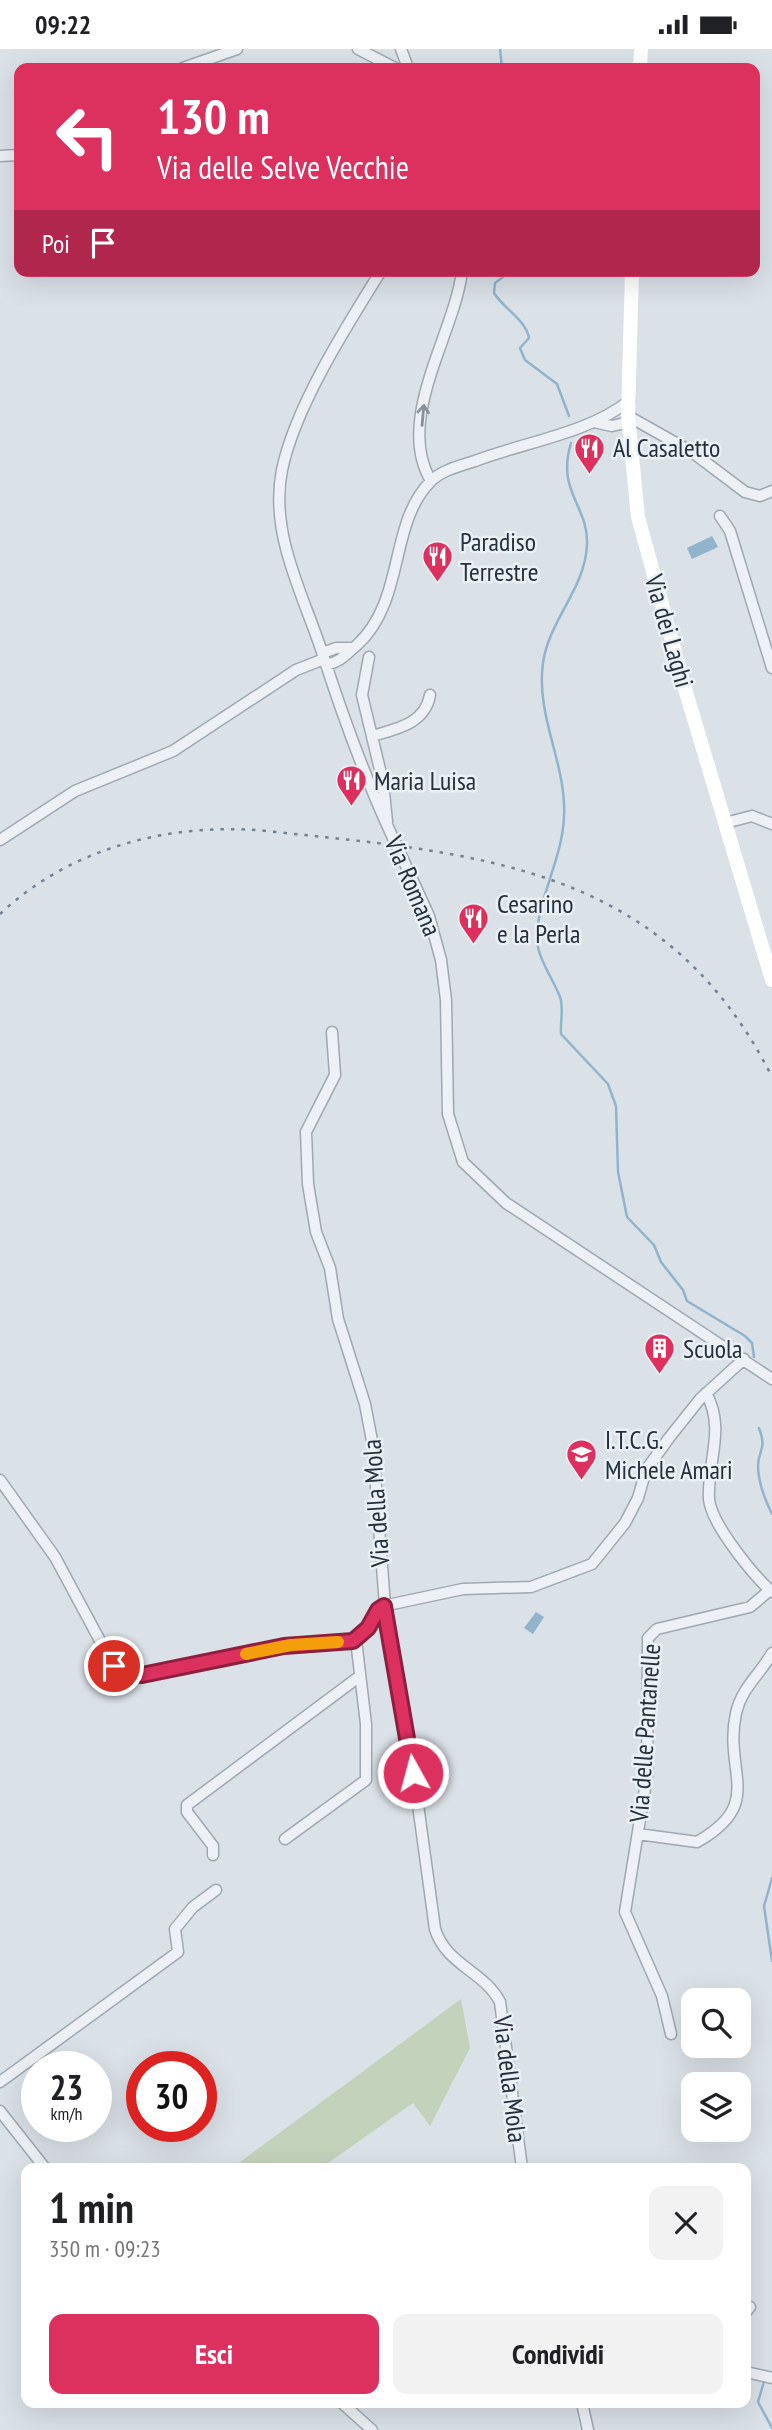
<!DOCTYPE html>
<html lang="it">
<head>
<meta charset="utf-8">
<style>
	body { margin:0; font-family:"PT Sans Narrow",sans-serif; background:#f2f2f2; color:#202124; height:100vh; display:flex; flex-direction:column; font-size:26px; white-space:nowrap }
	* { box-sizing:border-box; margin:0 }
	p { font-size:23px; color:#757577 }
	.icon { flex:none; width:38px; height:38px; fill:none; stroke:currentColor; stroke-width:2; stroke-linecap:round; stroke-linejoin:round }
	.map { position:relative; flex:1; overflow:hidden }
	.drawer { position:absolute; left:21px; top:2114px; width:730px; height:245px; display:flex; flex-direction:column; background:#fff; border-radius:14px; box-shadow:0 7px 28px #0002 }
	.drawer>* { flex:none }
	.hud { position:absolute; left:14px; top:14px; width:746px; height:214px; border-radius:14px; box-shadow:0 7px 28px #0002; background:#dc305f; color:#fff; overflow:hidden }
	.buttons { position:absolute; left:681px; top:1939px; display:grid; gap:14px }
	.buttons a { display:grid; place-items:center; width:70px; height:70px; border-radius:14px; background:#fff; box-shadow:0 7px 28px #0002; font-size:35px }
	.speed { position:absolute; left:21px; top:2002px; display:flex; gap:14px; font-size:35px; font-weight:700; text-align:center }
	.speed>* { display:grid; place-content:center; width:91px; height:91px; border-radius:50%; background:#fff; box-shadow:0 7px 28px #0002; line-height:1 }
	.speed small { font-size:18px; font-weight:400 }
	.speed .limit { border:10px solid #d22; background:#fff; color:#111 }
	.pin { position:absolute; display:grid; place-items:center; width:60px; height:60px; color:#fff; margin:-30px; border:4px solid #fff; border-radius:50%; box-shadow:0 2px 7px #0007 }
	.me { position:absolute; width:77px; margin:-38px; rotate:353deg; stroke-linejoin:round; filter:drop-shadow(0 0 5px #0008) }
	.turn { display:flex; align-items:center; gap:24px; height:147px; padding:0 28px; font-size:32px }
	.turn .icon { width:91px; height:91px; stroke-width:2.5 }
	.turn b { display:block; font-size:49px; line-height:60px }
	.then { display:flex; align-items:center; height:66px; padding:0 28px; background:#0003; gap:14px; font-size:26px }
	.round { display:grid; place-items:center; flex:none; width:74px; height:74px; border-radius:14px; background:#f2f2f2 }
	.summary { display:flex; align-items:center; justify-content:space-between; height:119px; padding:0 28px }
	h1 { font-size:42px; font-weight:700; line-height:52px }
	.cta { display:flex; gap:14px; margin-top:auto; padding:14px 28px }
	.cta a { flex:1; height:80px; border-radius:14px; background:#dc305f; color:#fff; font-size:28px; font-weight:700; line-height:80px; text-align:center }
	.cta a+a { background:#f2f2f2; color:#202124 }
	.status { display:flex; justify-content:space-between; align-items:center; height:49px; padding:0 35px; background:#fff; direction:ltr }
	.status svg { height:19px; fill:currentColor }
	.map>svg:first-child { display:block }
	.green { fill:#c3d2bb }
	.water { fill:#91b4cc }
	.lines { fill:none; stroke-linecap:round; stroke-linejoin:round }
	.stream { stroke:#91b4cc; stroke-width:2.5 }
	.street-casing { stroke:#9fa8b1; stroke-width:13 }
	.street { stroke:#edf1f5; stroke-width:10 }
	.secondary { stroke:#fff; stroke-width:14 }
	.rail { stroke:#728292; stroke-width:2.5; stroke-dasharray:3.5 7; stroke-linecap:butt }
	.street-bridge-casing { stroke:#9fa8b1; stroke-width:13; stroke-linecap:butt }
	.street-bridge { stroke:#edf1f5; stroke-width:10 }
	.oneway { stroke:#88909a }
	.route-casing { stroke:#8f1f3e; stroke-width:18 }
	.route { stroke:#dc305f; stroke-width:12 }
	.slow { stroke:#f59e0b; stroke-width:12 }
	.labels { text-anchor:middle; stroke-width:5; stroke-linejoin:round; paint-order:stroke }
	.poi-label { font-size:26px; fill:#23303e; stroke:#eaf0f5; text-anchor:start }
	.street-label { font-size:26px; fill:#23303e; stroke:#eaf0f5 }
</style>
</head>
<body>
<div class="status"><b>09:22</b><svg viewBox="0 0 49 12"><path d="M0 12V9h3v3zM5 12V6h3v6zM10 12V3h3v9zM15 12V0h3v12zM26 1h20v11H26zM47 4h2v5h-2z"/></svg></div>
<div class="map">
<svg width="772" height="2381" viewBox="0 0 772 2381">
	<rect width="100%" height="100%" fill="#dae1e7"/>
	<path class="green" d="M461,1950L470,1999L430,2077L413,2054L321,2119H232Z"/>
	<path class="water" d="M712,487L718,498L692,510L687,499Z
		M536,1563L544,1568L533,1585L524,1579Z"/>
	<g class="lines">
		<path class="stream" d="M500,0L502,19
			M511,222L495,234L494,244C503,259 526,271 529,289L520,299L525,311L557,335L569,367
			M571,394C556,443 589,457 587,496C585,540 549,571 543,614C536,663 562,707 564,755C567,801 540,842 537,884C535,907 552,927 560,948C564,959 560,973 561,985L608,1035L616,1057L618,1123L627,1168L654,1196L661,1213L683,1241L687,1252L745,1287L752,1294L754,1308
			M759,1379C767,1401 759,1399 758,1416C758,1432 765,1451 772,1465
			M772,1829L764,1857L772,1912
			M765,2329L758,2353L772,2379"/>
		<defs>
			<path id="street" d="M358,0L395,19
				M401,0L408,19
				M183,19L237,0
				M0,107L19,106
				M381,222C346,278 295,358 282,421C269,485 304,547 323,606C343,668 365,729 393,789
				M628,367L692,403L745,443L760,447L772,442
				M594,373L612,377L629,373
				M431,432C394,371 455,284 462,222
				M720,467L730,482L772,619
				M323,604L336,599H353
				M369,608L362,646L383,733L387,773
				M326,616C341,613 346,605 357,596C406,551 388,475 431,432C442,421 460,417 475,412C524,393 587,385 629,352
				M372,687C396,680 425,675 430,646
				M725,774L752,767L772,775
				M0,791L75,742L173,702L296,621L324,610
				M401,806L429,867L441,911L446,951L448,1065L463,1113L506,1154L772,1330
				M332,983L335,1026L306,1083L308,1135L316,1183L330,1219L338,1270L365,1355L373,1397L386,1570L409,1690L435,1880C446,1916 484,1922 500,1953L522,2119
				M706,1344C726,1380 707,1412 709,1450C711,1475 754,1527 772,1543
				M0,1431L55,1508L112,1614L127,1625L142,1626L284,1597L353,1592L368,1579L383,1557L463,1540L531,1538L592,1515L625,1474L638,1449L646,1421L669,1389L700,1350L744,1310
				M638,1785L697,1793C766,1754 723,1724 736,1664C742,1638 760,1626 772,1604
				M285,1790L366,1731V1675L356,1591
				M213,1806V1797L187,1763V1756L360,1627
				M671,1985L662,1947L625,1863L647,1727L648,1589L657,1580L750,1558L770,1541
				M0,2033L178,1903L175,1880L193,1858L216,1841
				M0,2062L45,2119
				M746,2263L750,2258
				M746,2323L772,2329
				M342,2354L372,2381
				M582,2354L588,2381"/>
		</defs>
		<use href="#street" class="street-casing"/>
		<use href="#street" class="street"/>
		<path class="secondary" d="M640,19L641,0
			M632,222L628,367L638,468L686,643L772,931"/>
		<path class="rail" d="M0,865C69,800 164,775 257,781C470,804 663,811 772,1028"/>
		<defs>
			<path id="street-bridge" d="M393,789L401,806"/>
		</defs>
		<use href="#street-bridge" class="street-bridge-casing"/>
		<use href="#street-bridge" class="street-bridge"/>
	</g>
	<defs><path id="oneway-shaft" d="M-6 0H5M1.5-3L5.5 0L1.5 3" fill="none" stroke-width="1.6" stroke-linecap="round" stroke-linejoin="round" transform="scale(1.75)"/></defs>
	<use class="oneway" href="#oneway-shaft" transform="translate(423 366) rotate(-85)"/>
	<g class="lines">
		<defs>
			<path id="route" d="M114,1617L127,1625L142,1626L284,1597L353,1592L368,1579L378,1561L384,1557L413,1724"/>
		</defs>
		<use href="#route" class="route-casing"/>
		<use href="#route" class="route"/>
		<path class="slow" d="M246,1605L291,1596L338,1593"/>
	</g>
	<defs>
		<symbol id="restaurant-pin" viewBox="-11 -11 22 30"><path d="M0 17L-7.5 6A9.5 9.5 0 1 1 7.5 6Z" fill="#dc305f" stroke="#eaf0f5"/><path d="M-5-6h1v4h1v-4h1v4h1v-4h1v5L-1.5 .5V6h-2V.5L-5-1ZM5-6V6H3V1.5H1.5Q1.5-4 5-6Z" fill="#fff"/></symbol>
		<symbol id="building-pin" viewBox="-11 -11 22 30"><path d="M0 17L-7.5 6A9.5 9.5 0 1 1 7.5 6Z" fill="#dc305f" stroke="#eaf0f5"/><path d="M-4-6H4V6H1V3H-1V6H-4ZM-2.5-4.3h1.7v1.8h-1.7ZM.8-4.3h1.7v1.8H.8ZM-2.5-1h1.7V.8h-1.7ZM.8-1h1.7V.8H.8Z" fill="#fff"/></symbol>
		<symbol id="school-pin" viewBox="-11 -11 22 30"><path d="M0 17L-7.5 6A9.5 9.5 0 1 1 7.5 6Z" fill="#dc305f" stroke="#eaf0f5"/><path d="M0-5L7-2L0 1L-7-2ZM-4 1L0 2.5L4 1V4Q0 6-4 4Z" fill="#fff"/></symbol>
	</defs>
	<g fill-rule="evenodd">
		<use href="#restaurant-pin" x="572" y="382" width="35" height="47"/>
		<use href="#restaurant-pin" x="420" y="490" width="35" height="47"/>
		<use href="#restaurant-pin" x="334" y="714" width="35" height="47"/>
		<use href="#restaurant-pin" x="456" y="852" width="35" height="47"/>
		<use href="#building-pin" x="642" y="1282" width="35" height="47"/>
		<use href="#school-pin" x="564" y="1388" width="35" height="47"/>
	</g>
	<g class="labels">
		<g class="poi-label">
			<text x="613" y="408">Al Casaletto</text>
			<text x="460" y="502">Paradiso<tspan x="460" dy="30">Terrestre</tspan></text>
			<text x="374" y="741">Maria Luisa</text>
			<text x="497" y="864">Cesarino<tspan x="497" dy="30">e la Perla</tspan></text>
			<text x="683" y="1309">Scuola</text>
			<text x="605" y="1400">I.T.C.G.<tspan x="605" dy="30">Michele Amari</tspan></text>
		</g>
		<g class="street-label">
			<text transform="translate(669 582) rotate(74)" y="9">Via dei Laghi</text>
			<text transform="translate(413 837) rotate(67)" y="9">Via Romana</text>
			<text transform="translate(376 1454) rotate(-94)" y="9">Via della Mola</text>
			<text transform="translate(645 1684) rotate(-86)" y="9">Via delle Pantanelle</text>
			<text transform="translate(510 2030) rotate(83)" y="9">Via della Mola</text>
		</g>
	</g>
</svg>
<div class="buttons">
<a><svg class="icon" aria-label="search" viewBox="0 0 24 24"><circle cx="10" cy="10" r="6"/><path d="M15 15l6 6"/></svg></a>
<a><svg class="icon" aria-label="layers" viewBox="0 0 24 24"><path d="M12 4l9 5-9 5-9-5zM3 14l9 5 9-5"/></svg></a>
</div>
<div class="speed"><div>23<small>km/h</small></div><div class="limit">30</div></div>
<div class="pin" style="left:114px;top:1617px;background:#d93025"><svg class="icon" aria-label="arrive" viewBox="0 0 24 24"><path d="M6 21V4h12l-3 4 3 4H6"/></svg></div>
<svg class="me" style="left:413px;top:1724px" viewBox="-20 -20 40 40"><circle r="17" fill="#dc305f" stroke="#fff" stroke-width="3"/><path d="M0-11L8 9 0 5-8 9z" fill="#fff"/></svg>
<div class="hud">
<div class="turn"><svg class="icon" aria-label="left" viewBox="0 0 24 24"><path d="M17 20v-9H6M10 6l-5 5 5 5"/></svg><div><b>130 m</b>Via delle Selve Vecchie</div></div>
<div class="then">Poi<svg class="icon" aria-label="arrive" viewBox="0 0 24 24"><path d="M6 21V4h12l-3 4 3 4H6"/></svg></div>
</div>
<section class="drawer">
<div class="summary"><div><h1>1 min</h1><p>350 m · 09:23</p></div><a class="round"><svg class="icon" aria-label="close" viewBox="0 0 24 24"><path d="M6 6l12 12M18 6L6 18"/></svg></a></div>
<div class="cta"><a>Esci</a><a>Condividi</a></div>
</section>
</div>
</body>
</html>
